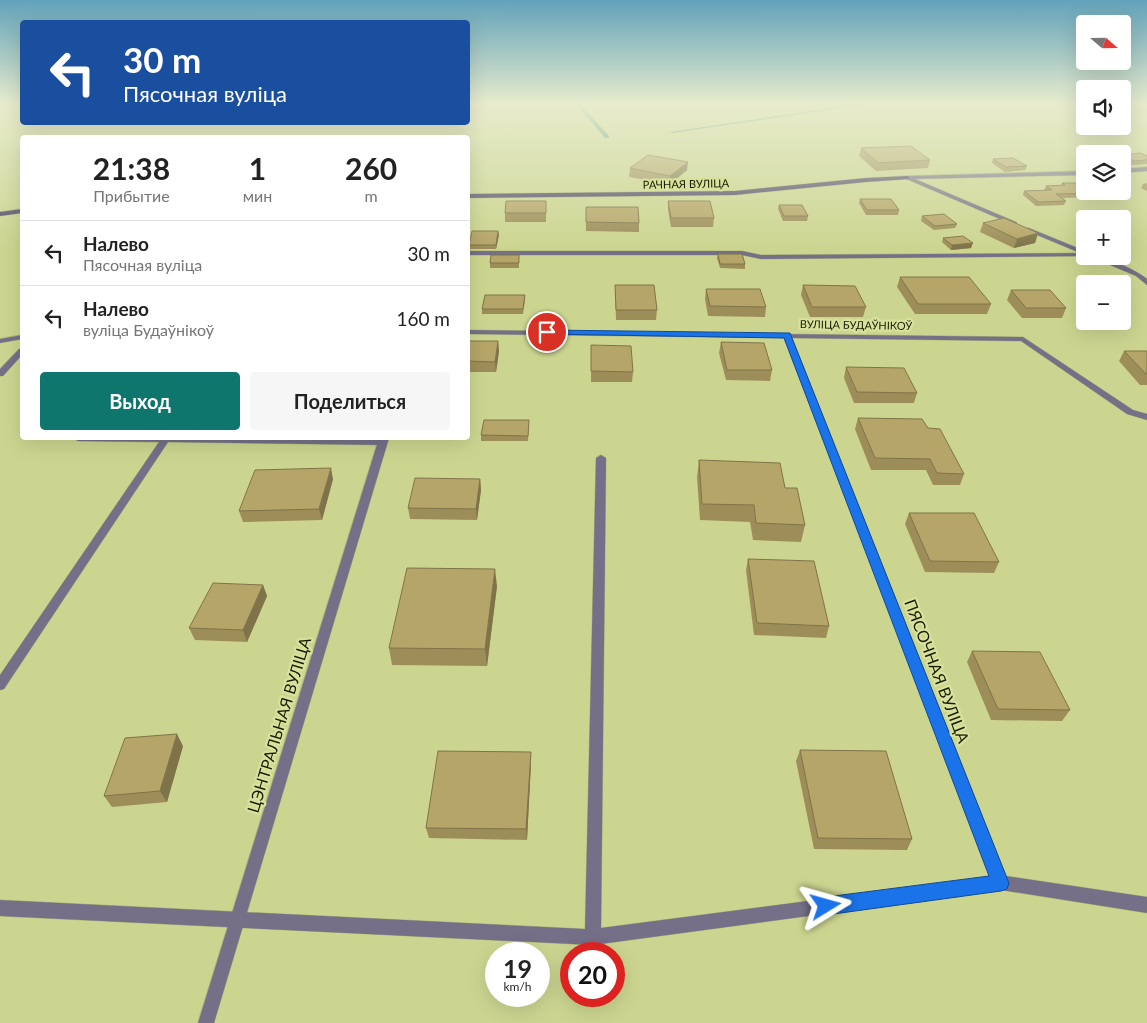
<!DOCTYPE html>
<html lang="ru">
<head>
<meta charset="utf-8">
<style>
	body { margin:0; font-family:Lato,sans-serif; background:#f6f6f6; color:#222; height:100vh; display:flex; flex-direction:column; font-size:19px; white-space:nowrap }
	* { box-sizing:border-box; margin:0 }
	p { font-size:16px; color:#767676 }
	.icon { flex:none; width:28px; height:28px; fill:none; stroke:currentColor; stroke-width:2; stroke-linecap:round; stroke-linejoin:round }
	.map { position:relative; flex:1; overflow:hidden }
	.side { position:absolute; left:20px; top:135px; width:450px; height:305px; display:flex; flex-direction:column; background:#fff; border-radius:5px; box-shadow:0 5px 20px #0002 }
	.side>* { flex:none }
	.top-card { position:absolute; left:20px; top:20px; width:450px; height:105px; border-radius:5px; box-shadow:0 5px 20px #0002; background:#1a4fa0; color:#fff; overflow:hidden }
	.needle { width:32px; rotate:110deg }
	.tools { position:absolute; left:1076px; top:15px; display:grid; gap:10px }
	.tools a { display:grid; place-items:center; width:55px; height:55px; border-radius:5px; background:#fff; box-shadow:0 5px 20px #0002; font-size:25px }
	.speed { position:absolute; left:485px; top:942px; display:flex; gap:10px; font-size:25px; font-weight:700; text-align:center }
	.speed>* { display:grid; place-content:center; width:65px; height:65px; border-radius:50%; background:#fff; box-shadow:0 5px 20px #0002; line-height:1 }
	.speed small { font-size:12px; font-weight:400 }
	.speed .limit { border:8px solid #d22; background:#fff; color:#111 }
	.pin { position:absolute; display:grid; place-items:center; width:42px; height:42px; color:#fff; margin:-21px; border:2px solid #fff; border-radius:50%; box-shadow:0 1px 5px #0007 }
	.me { position:absolute; width:55px; margin:-28px; rotate:82deg; stroke-linejoin:round; filter:drop-shadow(0 0 4px #0008) }
	.turn { display:flex; align-items:center; gap:18px; height:105px; padding:0 20px; font-size:22px }
	.turn .icon { width:65px; height:65px; stroke-width:2.5 }
	.turn b { display:block; font-size:35px; line-height:42px }
	.eta { display:flex; justify-content:space-evenly; align-items:center; height:85px; text-align:center }
	.eta b { font-size:30px; font-weight:700; line-height:35px }
	.action { display:flex; gap:10px; margin-top:auto; padding:10px 20px }
	.action a { flex:1; height:58px; border-radius:5px; background:#0f766e; color:#fff; font-size:20px; font-weight:700; line-height:58px; text-align:center }
	.action a+a { background:#f6f6f6; color:#222 }
	ul { padding:0; list-style:none }
	li { display:flex; align-items:center; gap:15px; height:65px; padding:0 20px; border-top:1px solid #e0e0e0 }
	li div { flex:1 }
	li b { display:block; font-size:19px }
	li em { font-style:normal }
	.map>svg:first-child { display:block }
	.lines { fill:none; stroke-linecap:round; stroke-linejoin:round }
	.stream { fill:#398774; fill-rule:evenodd }
	.lane-casing { stroke:#acb477; stroke-width:1 }
	.street-casing { stroke:#acb477; stroke-width:1 }
	.secondary-casing { stroke:#acb477; stroke-width:1 }
	.lane { fill:#757088; fill-rule:evenodd }
	.street { fill:#757088; fill-rule:evenodd }
	.secondary { fill:#4c4466; fill-rule:evenodd }
	.wall { fill:#9d8e59 }
	.shaded-wall { fill:#7f7449 }
	.building { fill:#b6a568; stroke:#7f7449 }
	.route { fill:#1a73e8; stroke:#114b97 }
	.labels { text-anchor:middle; stroke-width:4.5; stroke-linejoin:round; paint-order:stroke }
	.far-street-label { font-size:11px; fill:#1a1d03; stroke:#d9e29d }
	.near-street-label { font-size:16px; fill:#1a1d03; stroke:#d9e29d }
</style>
</head>
<body>
<div class="map">
<svg width="1147" height="1023" viewBox="0 0 1147 1023">
	<rect width="100%" height="100%" fill="#ccd590"/>
	<g class="lines">
		<path class="stream" d="M576,104H580L609,136V138H605Z
			M857,104H870L672,133L670,132Z"/>
		<defs>
			<path id="lane" d="M468,251H742L761,255L1085,253V256H1087L761,259L742,255H468Z
				M73,438L383,439L388,442L383,445L168,442L4,689L0,690V675L159,442L78,441Z
				M601,455L606,458L601,928L1001,876L1006,878L1009,883L1006,888L1001,890L593,945L0,916V900L585,929L596,458Z"/>
			<path id="street" d="M1147,167V171L1122,173V169Z
				M1085,171V175L915,179L1016,222L1017,223L1014,225L904,178L907,176Z
				M1025,228H1029L1085,251V255L1025,230Z
				M1089,256C1105,256 1135,269 1147,279V285L1136,276Z
				M468,330L1023,337L1133,410L1147,414V420L1127,414L1021,341L792,338L1006,876L1147,897V913L1001,890L996,888L784,338L468,334Z
				M22,335V339L0,343V339Z
				M19,349H22V355L3,376H0V369Z
				M379,438H389L214,1023H198Z"/>
			<path id="secondary" d="M907,176L909,177V179L866,182L735,195L468,198V194L735,191L866,178Z
				M22,209V213L0,216V212Z"/>
		</defs>
		<use href="#lane" class="lane-casing"/>
		<use href="#street" class="street-casing"/>
		<use href="#secondary" class="secondary-casing"/>
		<use href="#lane" class="lane"/>
		<use href="#street" class="street"/>
		<use href="#secondary" class="secondary"/>
	</g>
	<path class="wall" d="M861,148L930,160L928,168L876,171L859,156Z
		M1122,154L1147,156V164L1132,165L1122,160Z
		M993,159L1027,166L1025,170L1005,172L992,163Z
		M630,168L687,170L670,184L629,177Z
		M1062,183L1095,193L1093,197L1062,198L1066,201L1064,205L1036,206L1023,195L1024,191L1045,190H1044L1046,186L1062,185Z
		M1147,183V191L1141,188L1143,184Z
		M860,199L899,210L898,215H866L859,203Z
		M546,201V222H505V213Z
		M668,201L714,218L713,227H671L668,210Z
		M779,205L808,216L807,221H783L778,209Z
		M586,207L639,223V232L586,231Z
		M922,216L957,224L955,228L934,230L921,221Z
		M983,223L1038,233L1035,243L1014,248L980,232Z
		M498,231L499,235L496,249H470L469,245Z
		M943,238L971,248L951,250L942,242Z
		M718,254L745,264V269L720,268L717,258Z
		M519,260V268H490V263Z
		M900,277L991,304L987,314H915L897,287Z
		M615,285L657,310L656,320H616Z
		M803,285L866,307L863,317H810L801,295Z
		M706,289L766,307L765,317L708,316L705,299Z
		M1011,290L1066,308L1062,318H1022L1007,300Z
		M525,295V300L523,314H482V309Z
		M468,341H498L499,351L496,372H468Z
		M721,342L772,370L770,381L726,380L719,353Z
		M591,345L633,372L632,382H591Z
		M1124,351H1147V385H1140L1119,361Z
		M846,367L917,393L914,403H854L844,378Z
		M858,418L928,428L964,474L960,485H933L926,470H871L855,429Z
		M529,426L528,441H481V435Z
		M699,460L785,488L805,525L801,542L753,540L750,522L700,520L697,477Z
		M333,479L322,520L243,522L239,511Z
		M480,479L481,490L477,520L410,519L408,508Z
		M909,513L999,562L994,573L925,572L905,524Z
		M748,559L829,626L826,638L754,635L746,570Z
		M263,585L267,596L247,642L195,640L189,628Z
		M497,586L487,666L392,665L389,648Z
		M972,651L1070,710L1062,721L991,720L967,662Z
		M183,746L167,802L112,807L104,796Z
		M800,750L912,839L907,850L814,849L796,761Z
		M531,763L527,840L429,838L426,828Z"/>
	<path class="shaded-wall" d="M688,162L687,170L670,184V176Z
		M498,231L499,235L496,249V245Z
		M1038,233L1035,243L1014,248L1017,239Z
		M973,243L971,248L951,250L952,245Z
		M498,341L499,351L496,372L495,362Z
		M331,468L333,479L322,520L319,509Z
		M480,479L481,490L477,520L476,509Z
		M495,569L497,586L487,666L485,649Z
		M263,585L267,596L247,642L243,630Z
		M177,734L183,746L167,802L160,791Z
		M531,752V763L527,840L526,829Z"/>
	<path class="building" d="M911,146L930,160L878,163L861,148Z
		M1141,153L1147,156V160L1134,161L1122,155Z
		M648,155L688,162L670,176L630,168Z
		M1013,158L1027,166L1006,167L993,159Z
		M1062,183H1081L1085,186V191H1093L1095,193L1056,194L1066,201L1038,202L1024,191L1052,190L1046,186L1065,185Z
		M860,199H891L899,210H867Z
		M506,201H546V213H505Z
		M668,201H710L714,218H671Z
		M779,205H802L808,216H784Z
		M586,207H638L639,223L586,222Z
		M944,214L957,224L935,226L922,216Z
		M1004,218L1038,233L1017,239L983,223Z
		M472,231H498L496,245H469Z
		M963,236L973,243L952,245L943,238Z
		M718,254H742L745,264H720Z
		M491,255H519V263H490Z
		M900,277H969L991,304H918Z
		M615,285H654L657,310H616Z
		M803,285L855,286L866,307H812Z
		M706,289H760L766,307L710,306Z
		M1011,290H1050L1066,308H1026Z
		M485,295H525L523,309H482Z
		M468,341H498L495,362L468,361Z
		M721,342L764,343L772,370H727Z
		M591,345L631,346L633,372L591,371Z
		M1124,351H1147V374H1146Z
		M846,367L904,368L917,393L857,392Z
		M858,418L922,419L928,428L940,429L964,474L937,473L930,459L875,458Z
		M484,420H529L528,436L481,435Z
		M699,460L780,463L785,488H797L805,525L756,523L754,505L702,504Z
		M331,468L319,509L239,511L255,470Z
		M415,478L480,479L476,509L408,508Z
		M909,513H974L999,562L930,561Z
		M748,559L814,561L829,626L757,623Z
		M407,568L495,569L485,649L389,648Z
		M213,583L263,585L243,630L189,628Z
		M972,651L1040,652L1070,710L998,709Z
		M177,734L160,791L104,796L125,738Z
		M800,750L886,751L912,839L818,838Z
		M438,751L531,752L526,829L426,828Z"/>
	<linearGradient id="sky" x2="0" y2="1"><stop stop-color="#62a2ba"/><stop offset="0.42" stop-color="#e8eccd"/><stop offset="1" stop-color="#e8eccd" stop-opacity="0"/></linearGradient>
	<rect width="1147" height="248" fill="url(#sky)"/>
	<path class="route" d="M547,330L790,333L1009,883L1007,889L1001,891L826,915L820,912L817,906L820,900L826,897L989,876L784,338L544,334V331Z"/>
	<g class="labels">
		<g class="far-street-label">
			<text transform="translate(686 184) rotate(-1)" y="4">РАЧНАЯ ВУЛІЦА</text>
			<text transform="translate(856 325) rotate(1)" y="4">ВУЛІЦА БУДАЎНІКОЎ</text>
		</g>
		<g class="near-street-label">
			<text transform="translate(937 671) rotate(69)" y="6">ПЯСОЧНАЯ ВУЛІЦА</text>
			<text transform="translate(279 725) rotate(-73)" y="6">ЦЭНТРАЛЬНАЯ ВУЛІЦА</text>
		</g>
	</g>
</svg>
<div class="tools">
<a><svg class="needle" viewBox="-14 -14 28 28"><path d="M0-13l5 13h-10z" fill="#e53935"/><path d="M0 13l5-13h-10z" fill="#767676"/></svg></a>
<a><svg class="icon" aria-label="sound" viewBox="0 0 24 24"><path d="M4 9h4l5-4v14l-5-4H4zM17 9q2 3 0 6"/></svg></a>
<a><svg class="icon" aria-label="layers" viewBox="0 0 24 24"><path d="M12 4l9 5-9 5-9-5zM3 14l9 5 9-5"/></svg></a>
<a>+</a>
<a>−</a>
</div>
<div class="speed"><div>19<small>km/h</small></div><div class="limit">20</div></div>
<div class="pin" style="left:547px;top:332px;background:#d93025"><svg class="icon" aria-label="arrive" viewBox="0 0 24 24"><path d="M6 21V4h12l-3 4 3 4H6"/></svg></div>
<svg class="me" style="left:826px;top:906px" viewBox="-20 -20 40 40"><path d="M0-17L14 15 0 8-14 15z" fill="#1a73e8" stroke="#fff" stroke-width="4"/></svg>
<div class="top-card">
<div class="turn"><svg class="icon" aria-label="left" viewBox="0 0 24 24"><path d="M17 20v-9H6M10 6l-5 5 5 5"/></svg><div><b>30 m</b>Пясочная вуліца</div></div>
</div>
<section class="side">
<div class="eta">
<div><b>21:38</b><p>Прибытие</p></div>
<div><b>1</b><p>мин</p></div>
<div><b>260</b><p>m</p></div>
</div>
<ul>
<li><svg class="icon" aria-label="left" viewBox="0 0 24 24"><path d="M17 20v-9H6M10 6l-5 5 5 5"/></svg><div><b>Налево</b><p>Пясочная вуліца</p></div><em>30 m</em></li>
<li><svg class="icon" aria-label="left" viewBox="0 0 24 24"><path d="M17 20v-9H6M10 6l-5 5 5 5"/></svg><div><b>Налево</b><p>вуліца Будаўнікоў</p></div><em>160 m</em></li>
</ul>
<div class="action"><a>Выход</a><a>Поделиться</a></div>
</section>
</div>
</body>
</html>
